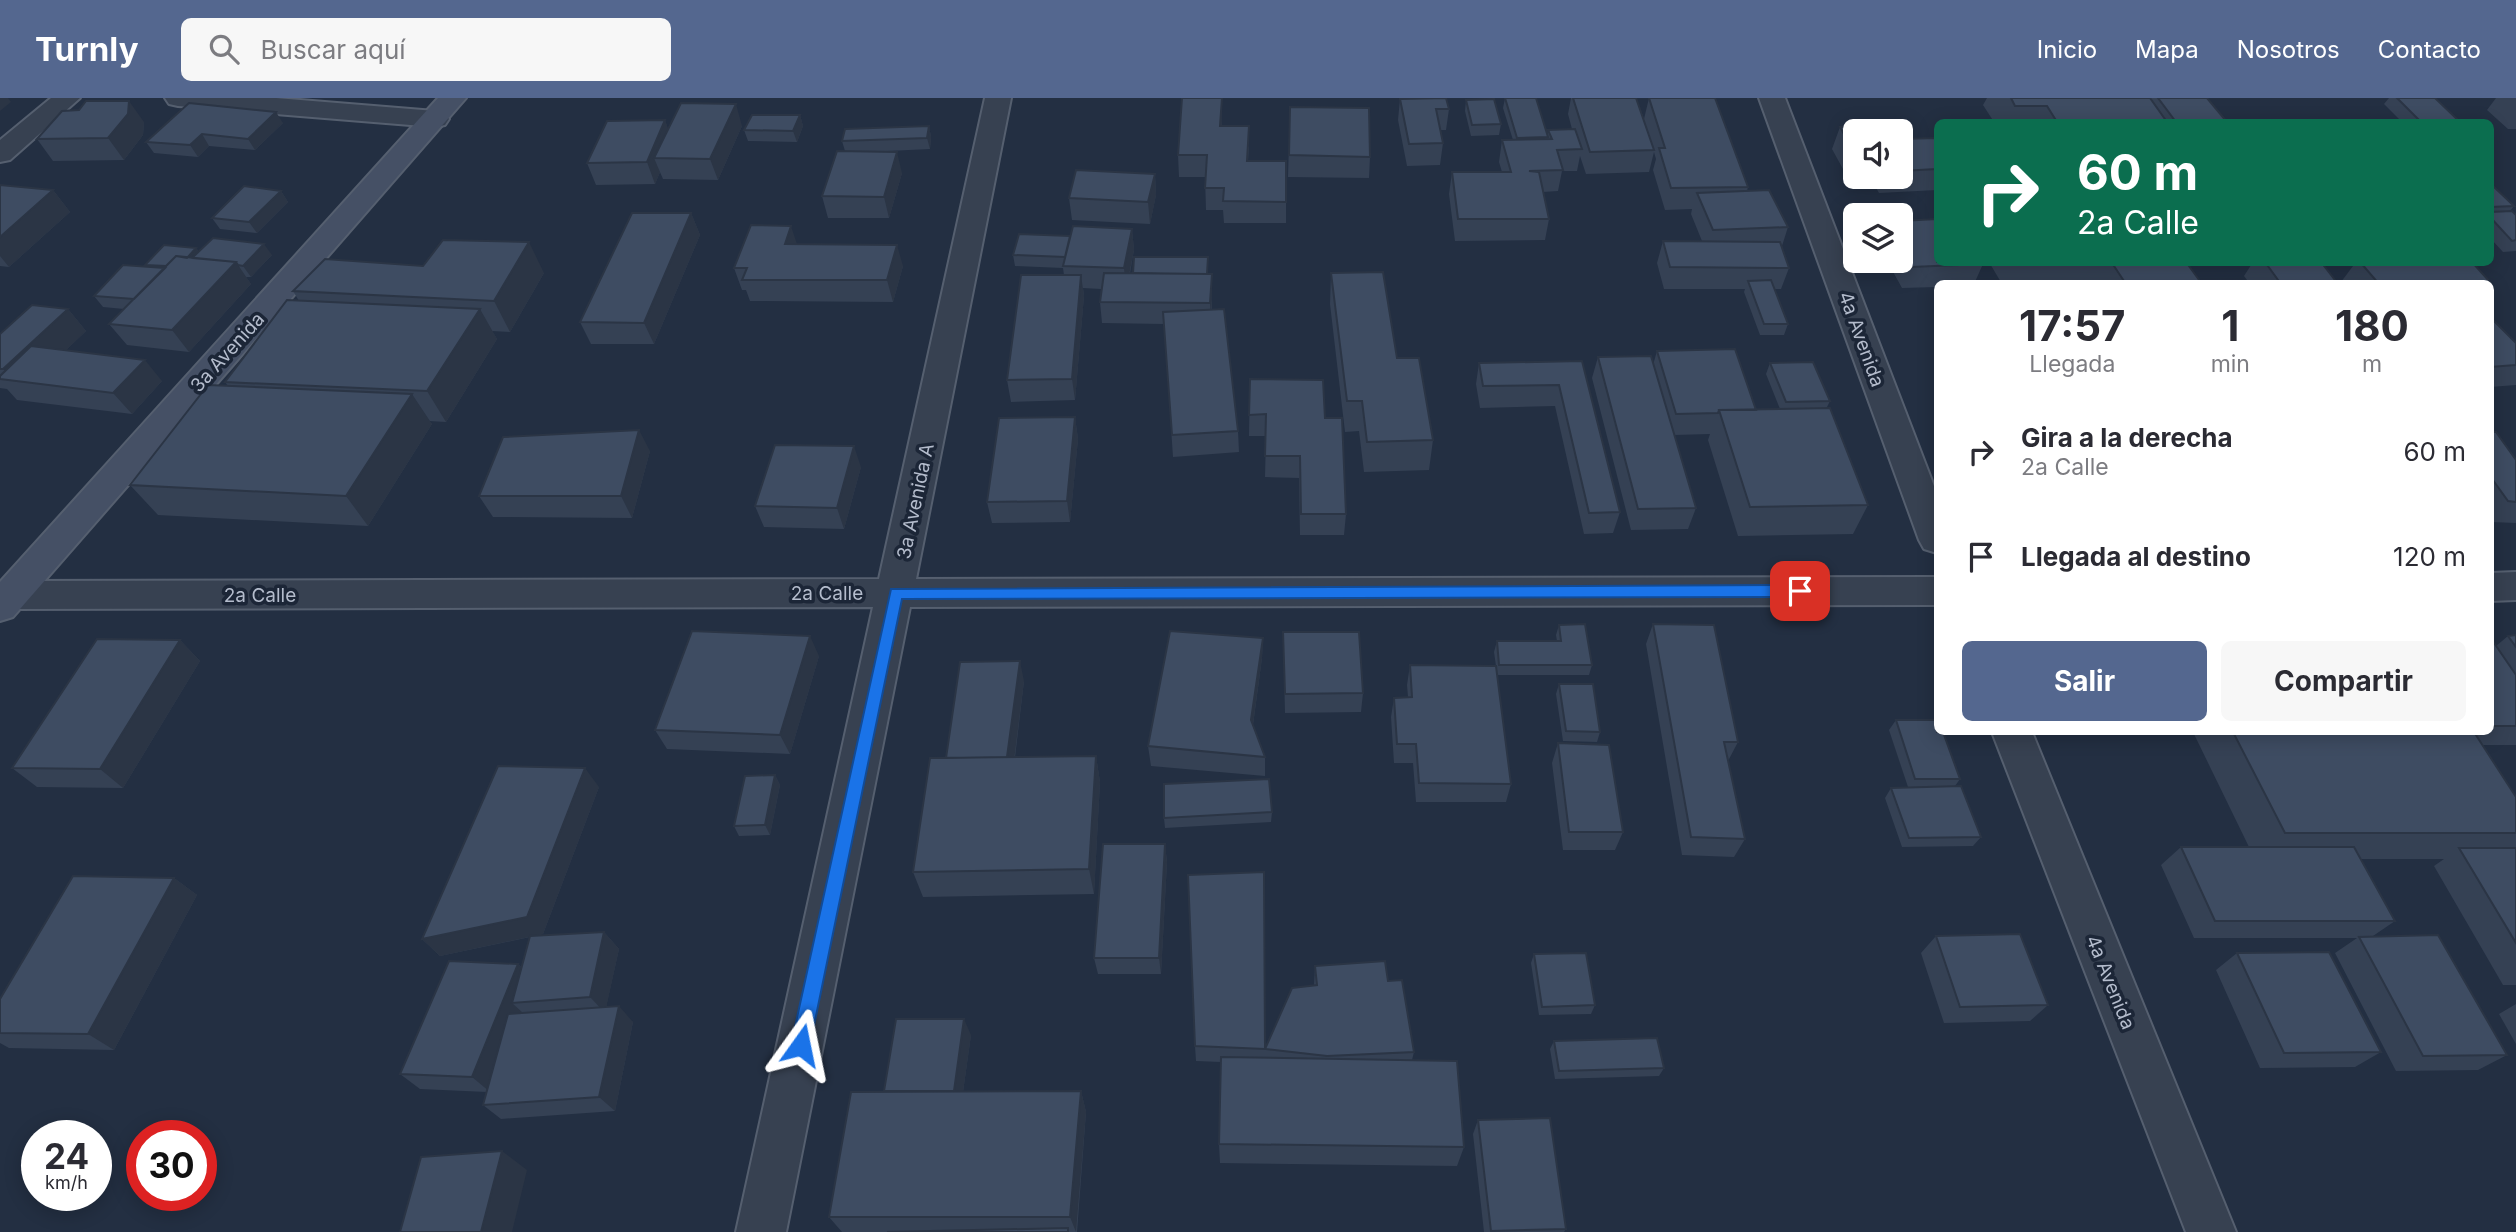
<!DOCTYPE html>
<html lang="es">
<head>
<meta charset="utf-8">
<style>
	body { margin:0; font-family:Inter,sans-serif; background:#f7f7f7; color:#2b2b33; height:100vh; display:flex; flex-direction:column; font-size:26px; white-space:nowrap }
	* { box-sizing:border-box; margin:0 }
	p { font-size:23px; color:#7c7c81 }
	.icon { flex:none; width:38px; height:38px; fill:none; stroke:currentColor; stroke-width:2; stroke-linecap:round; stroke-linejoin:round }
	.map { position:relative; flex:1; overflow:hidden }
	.side { position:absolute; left:1934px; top:182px; width:560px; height:455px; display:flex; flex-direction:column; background:#fff; border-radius:10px; box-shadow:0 4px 18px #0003 }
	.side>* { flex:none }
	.top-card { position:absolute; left:1934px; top:21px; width:560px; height:147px; border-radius:10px; box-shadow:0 4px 18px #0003; background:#0b6e4f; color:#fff; overflow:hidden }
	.tools { position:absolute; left:1843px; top:21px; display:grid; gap:14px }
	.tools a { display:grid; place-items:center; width:70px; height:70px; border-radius:10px; background:#fff; box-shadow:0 4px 18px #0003; font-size:35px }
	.speed { position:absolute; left:21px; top:1022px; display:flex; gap:14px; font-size:35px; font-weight:700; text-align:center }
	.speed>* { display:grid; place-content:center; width:91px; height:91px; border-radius:50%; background:#fff; box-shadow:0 4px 18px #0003; line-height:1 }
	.speed small { font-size:18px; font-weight:400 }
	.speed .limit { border:10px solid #d22; background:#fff; color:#111 }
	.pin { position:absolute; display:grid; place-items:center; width:60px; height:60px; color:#fff; margin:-30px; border-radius:14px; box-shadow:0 4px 10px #0006 }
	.me { position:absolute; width:77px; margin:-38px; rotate:12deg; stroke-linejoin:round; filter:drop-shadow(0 0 5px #0008) }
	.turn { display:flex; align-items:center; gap:24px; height:147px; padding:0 28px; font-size:32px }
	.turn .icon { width:91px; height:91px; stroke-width:2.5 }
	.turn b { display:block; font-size:49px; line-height:60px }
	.eta { display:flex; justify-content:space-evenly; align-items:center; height:119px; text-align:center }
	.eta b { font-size:42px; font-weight:700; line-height:49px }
	.button { display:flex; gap:14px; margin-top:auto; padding:14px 28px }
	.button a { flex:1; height:80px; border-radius:10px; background:#54678f; color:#fff; font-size:28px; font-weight:700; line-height:80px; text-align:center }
	.button a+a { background:#f7f7f7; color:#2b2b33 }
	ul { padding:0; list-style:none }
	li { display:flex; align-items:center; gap:21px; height:105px; padding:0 28px }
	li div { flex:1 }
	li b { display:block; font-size:26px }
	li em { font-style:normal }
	header { display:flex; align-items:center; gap:42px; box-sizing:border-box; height:98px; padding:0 35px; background:#54678f; color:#fff }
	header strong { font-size:33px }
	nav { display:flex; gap:38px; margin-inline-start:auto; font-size:24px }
	.search { width:490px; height:63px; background:#f7f7f7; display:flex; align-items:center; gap:18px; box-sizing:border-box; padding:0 24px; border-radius:10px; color:#7c7c81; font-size:26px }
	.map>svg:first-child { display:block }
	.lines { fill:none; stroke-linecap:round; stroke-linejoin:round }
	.street-casing { stroke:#555f6f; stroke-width:4 }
	.secondary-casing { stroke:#555f6f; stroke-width:4 }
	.street { fill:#374151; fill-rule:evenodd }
	.secondary { fill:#455065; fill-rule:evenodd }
	.wall { fill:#354154 }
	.shaded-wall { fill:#2b3545 }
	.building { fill:#3e4c62; stroke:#2b3545; stroke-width:2 }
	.route { fill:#1a73e8; stroke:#114b97; stroke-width:2 }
	.labels { text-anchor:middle; stroke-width:7; stroke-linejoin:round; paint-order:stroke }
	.street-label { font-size:19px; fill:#b4bccc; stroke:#1c2637 }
</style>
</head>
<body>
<header>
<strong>Turnly</strong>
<div class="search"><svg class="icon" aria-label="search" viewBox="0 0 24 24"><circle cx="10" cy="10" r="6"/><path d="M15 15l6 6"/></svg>Buscar aquí</div>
<nav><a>Inicio</a><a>Mapa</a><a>Nosotros</a><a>Contacto</a></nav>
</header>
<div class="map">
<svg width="2516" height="1134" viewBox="0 0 2516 1134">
	<rect width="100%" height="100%" fill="#232f42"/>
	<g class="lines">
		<defs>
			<path id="street" d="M51,0H80L10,62L0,64V42Z
				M165,0H276L435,13L445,15L449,21L445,27L435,29L178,8L169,6Z
				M985,0H1011L916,481L1937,479V507L910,509L786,1134H736L873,509L10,511L0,508V486L10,483L879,481Z
				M1759,0H1785L1937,396V455L1924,451L1919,442Z
				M2516,474V502L2490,503V475Z
				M1992,634H2032L2236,1134H2186Z"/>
			<path id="secondary" d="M438,0H466L13,519L0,523V484Z"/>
		</defs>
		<use href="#street" class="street-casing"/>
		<use href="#secondary" class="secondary-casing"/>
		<use href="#street" class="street"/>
		<use href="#secondary" class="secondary"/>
	</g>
	<path class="wall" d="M1505,0H1536L1547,37L1548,32L1572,31L1568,16L1571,0H1636L1644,21L1649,0L1748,89L1747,93L1788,129L1782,148L1789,170L1781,191H1774L1788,226L1784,237H1760L1744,194L1745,191H1664L1657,165L1663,143H1702L1691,116L1692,111L1665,112L1653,72L1656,61L1654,54L1649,74L1586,76L1580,58L1577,73H1562L1558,93L1543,94L1549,121L1545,142L1455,143L1449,96L1452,74H1502L1499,64L1502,42H1513L1503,10Z
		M1987,0H2207L2227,24H1994L1983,7Z
		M2389,0H2435L2460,24H2402L2384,6Z
		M2496,0H2516V31H2508L2487,12Z
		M1400,1L1449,11L1446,32H1440L1443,45L1440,67L1407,68L1398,22Z
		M1466,2L1501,26L1499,37L1471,38L1465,13Z
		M1290,9L1370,59L1369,80L1288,79Z
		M800,17L803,28L797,44L748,43L744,32Z
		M1222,20V28L1249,49L1248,63H1286V125H1224L1223,112H1206L1205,79H1179L1178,57Z
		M665,22L668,32L742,28L718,82L663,81L660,74L655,86L596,87L587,65Z
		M144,24L143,37L124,62L53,63L37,41Z
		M283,25L255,52L209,48L198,59L154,55L146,44Z
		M929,28L931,39L930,51L867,54L902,75L889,120H828L822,98L845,53L842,43Z
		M1840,29L1855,33V79H1900V41L1937,40V92L1879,95L1871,81L1849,82L1832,51Z
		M1155,76L1156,97L1150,126L1072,122L1069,100Z
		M0,87L53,92L70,114L9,169L0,168Z
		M2490,87L2514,108L2510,113L2516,117V153L2503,154L2492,142L2490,144Z
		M281,93L288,104L257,135L220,131L212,120Z
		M691,115L700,137L654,246H591L580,224Z
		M1900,123L1983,166L1974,186H1937V189L1902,190L1887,163H1900Z
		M1132,131L1134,152L1130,175L1208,176L1212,198V212L1238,333L1239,354L1173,359L1164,226L1102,225L1100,204L1101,191L1083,190L1084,198L1075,302L1011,304L1007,282L1064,177L1063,170L1015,168L1013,157L1070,138Z
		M797,146L903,168L893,204L750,203L746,192H742L734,170Z
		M196,150L199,154L272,157L251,179H246L251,186L189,254L127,247L109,226L124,211L103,209L94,198L146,169L145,167Z
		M1989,164H2186L2202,186H2100L2101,184L2002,186Z
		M2253,164H2321L2338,186H2250L2244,178Z
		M2356,164H2472L2490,184L2489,186H2343L2341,184Z
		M423,168L544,175L510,234L492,233L497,241L446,324L429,323L432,326L368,428L158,417L130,387L228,288L225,284L299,203L293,193Z
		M1331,175L1397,260L1433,342L1429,372L1364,374L1359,333L1345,334L1330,206Z
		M68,211L86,233L66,252L162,283L132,316L17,302L7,291L0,290V236Z
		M2490,219L2516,245V287L2490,289Z
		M1657,253L1756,312L1780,311L1766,276L1770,265L1830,303L1826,311L1868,407L1853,436L1738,438L1708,342L1710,336L1674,337L1696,410L1688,431L1631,432L1592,280L1598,259L1653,267Z
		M1582,263L1620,414L1613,435L1584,436L1555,308L1480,310L1476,286L1479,265Z
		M1250,281L1325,320L1346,416L1344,437H1300L1299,380L1265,379L1266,338H1249Z
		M1075,319L1078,341L1070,424L992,425L987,404Z
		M2490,334L2516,362V425L2490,424Z
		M650,353L632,420L493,419L479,398Z
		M861,369L844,431L764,429L755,408Z
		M1653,526L1738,644L1728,663L1745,741L1734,759L1682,757L1646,546Z
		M1559,527L1592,567L1589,577H1497L1511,686L1506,704H1416L1413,665H1394L1391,619L1394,600L1408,599L1407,587L1410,567L1496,568L1494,554L1497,543H1557L1556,537Z
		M1283,534L1363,595L1361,614L1285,615Z
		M2516,537V647H2483L2516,699V887H2503L2434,768L2444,761H2361L2395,823L2373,838L2507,957L2478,972L2396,973L2335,855L2357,840H2194L2161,767L2181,749H2249L2193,634H2490V539L2496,548L2508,538Z
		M1263,540L1262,560L1253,627L1265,659V678L1151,668L1148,648Z
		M180,542L200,563L123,690L37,689L12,670Z
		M819,558L790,656L667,651L655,632Z
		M1024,583L1015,659L1096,658L1100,684L1094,796L923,799L913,774L946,660Z
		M1559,586L1600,634L1597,644L1563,643L1556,596Z
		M1896,622L1960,681L1955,688L1981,739L1973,748L1902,749L1885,700L1891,690L1908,689L1889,632Z
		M1558,645L1623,734L1615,752H1563L1552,665Z
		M775,677L780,687L770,737L739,738L734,728Z
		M599,689L543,836L535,838L604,834L619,851L606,909L633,924L615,1013L501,1021L483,1007L487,994L420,991L400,976L518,866L522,870L530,839L440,858L422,841Z
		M1272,714L1271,724L1165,730L1164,720Z
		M1165,746L1167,764L1161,876H1098L1094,860Z
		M174,780L197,797L114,952L9,950L0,945V901Z
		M1936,838L2048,907L2030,923L1944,925L1921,855Z
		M2237,855L2381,954L2355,969L2260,970L2216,872Z
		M1534,856L1595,907L1591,916L1539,917L1531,865Z
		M1315,868L1388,883L1414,954L1412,962L1464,1049L1457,1068L1220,1065L1219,1046L1221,964L1196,963L1195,948L1265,951L1314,888Z
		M2516,906V946L2499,916Z
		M971,937L963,994L1081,993L1086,1014L1077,1134H842L829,1119L884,994Z
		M1554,943L1664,970L1659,978L1555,981L1550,951Z
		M1478,1022L1566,1131L1564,1134H1484L1473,1036Z"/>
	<path class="shaded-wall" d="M0,0H8L11,4L0,13Z
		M1222,0V20L1221,49L1220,28Z
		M129,3L144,24L143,37L124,62L108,40Z
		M736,6L742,28L718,82L710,61Z
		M276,14L283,25L255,52L248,41Z
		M800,17L803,28L797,44L793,33Z
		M665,22L673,44L654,60L660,74L655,86L647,64Z
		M929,28L931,39L930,51L927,40Z
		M202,36L209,48L198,59L190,47Z
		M897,54L902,75L889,120L884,99Z
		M1155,76L1156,97L1150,126L1148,104Z
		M53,92L70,114L9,169L0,158V139Z
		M281,93L288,104L257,135L249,124Z
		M691,115L700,137L654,246L644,225Z
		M791,128L798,149L785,146Z
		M1132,131L1134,152L1126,192L1124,170Z
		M529,144L544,175L510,234L494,203Z
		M264,146L272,157L251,179L243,168Z
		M897,147L903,168L893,204L887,182Z
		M196,150L204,161L178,169Z
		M236,164L251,186L189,254L172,232Z
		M1212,176V198L1211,227L1210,205Z
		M1081,177L1084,198L1075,302L1072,281Z
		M68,211L86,233L32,285L14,283L3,271Z
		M480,211L497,241L446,324L427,293Z
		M145,262L162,283L132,316L113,295Z
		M412,296L432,326L368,428L346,398Z
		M1075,319L1078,341L1070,424L1067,403Z
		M639,332L650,353L632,420L621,398Z
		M854,348L861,369L844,431L837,410Z
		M810,538L819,558L790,656L780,637Z
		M1263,540L1262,560L1251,641V622Z
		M180,542L200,563L123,690L100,671Z
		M1020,563L1024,583L1012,678L1007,659Z
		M1096,658L1100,684L1094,796L1089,771Z
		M585,670L599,689L543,836L440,858L422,841Z
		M775,677L780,687L770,737L765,727Z
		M1165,746L1167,764L1161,876L1159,860Z
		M174,780L197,797L114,952L88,936Z
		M604,834L619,851L605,915L590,899Z
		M518,866L534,883L512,905L522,914L490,994L472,979Z
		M619,908L633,924L615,1013L599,999Z
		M964,921L971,937L961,1008L954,993Z
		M1081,993L1086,1014L1076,1134L1070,1119Z
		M502,1053L527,1072L512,1134H481Z"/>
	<path class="building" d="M1182,0H1222L1220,28H1249L1247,63H1286V104L1223,103L1224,90H1205L1207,57H1178Z
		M1446,0L1449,11H1436L1443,45L1409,46L1400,1Z
		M1505,0H1536L1548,39L1517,40Z
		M1573,0H1636L1654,52L1590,54Z
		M1649,0H1715L1748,89L1671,90L1659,50H1665Z
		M2011,0H2150L2167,24H2057L2047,8H2015Z
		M2158,0H2207L2227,24H2176Z
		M2397,0H2435L2460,24H2421Z
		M1494,1L1501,26L1472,27L1466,2Z
		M86,3H129L128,16L108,40L37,41L62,13L79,12Z
		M189,5L276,14L248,41L202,36L190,47L146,44Z
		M681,5L736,6L710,61L654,60Z
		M1290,9L1369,10L1370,59L1289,57Z
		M752,17H800L793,33L744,32Z
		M665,22L647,64L587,65L607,23Z
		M929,28L927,40L842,43L845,31Z
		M1870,28L1874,33H1855V56L1840,29Z
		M1575,31L1582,51L1557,52L1563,72L1529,73L1539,74L1549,121H1458L1452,74H1511L1502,42L1552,41L1548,32Z
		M1937,40V71L1900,73V41Z
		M837,53L897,54L884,99L822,98Z
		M1076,72L1155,76L1148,104L1069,100Z
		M0,87L53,92L0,139Z
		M2490,87H2492L2514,108L2490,109Z
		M244,88L281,93L249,124L212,120Z
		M1769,92L1788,129L1713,132L1697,95Z
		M2512,113L2516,117V142L2512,143L2490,119V114Z
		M632,115H691L644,225L580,224Z
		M1937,121V164H1983V166L1911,169L1900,149V123Z
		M751,127L791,128L785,146L897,147L887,182H742L747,170H734Z
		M1073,128L1132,131L1124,170L1063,168Z
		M1019,136L1070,138L1065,159L1013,157Z
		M213,140L264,146L243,168L238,167L236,164L192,160Z
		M443,142L529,144L494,203L293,193L325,161L423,168Z
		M1663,143L1780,144L1789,170L1670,169Z
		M164,147L196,150L187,160L176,158L166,168L145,167Z
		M176,158L236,164L172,232L109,226Z
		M1134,159H1208L1207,176L1133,175Z
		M2142,164H2186L2202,186H2126L2112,165Z
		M2265,164H2321L2338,186H2281Z
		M2360,164H2472L2490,184L2460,186H2379Z
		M123,167L165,170L134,201L94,198Z
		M1383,174L1397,260H1419L1433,342L1367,344L1362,303H1347L1331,175Z
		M1104,175L1212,176L1210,205L1100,204Z
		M1021,177H1081L1072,281L1007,282Z
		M1771,182L1788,226H1764L1748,183Z
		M287,202L480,211L427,293L225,284Z
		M32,207L68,211L3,271H0V236Z
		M1224,211L1238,333L1172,337L1163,214Z
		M2490,219L2516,245V267L2490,269Z
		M31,248L145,262L113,295L0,281V278Z
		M1735,251L1756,312H1719L1718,315L1676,316L1657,253Z
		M1651,258L1696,410L1638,411L1598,259Z
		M1582,263L1620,414L1589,415L1559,287L1483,288L1479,265Z
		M1813,264L1830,303L1786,304L1770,265Z
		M1250,281L1323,282L1325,320H1342L1346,416H1301L1300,358H1265L1266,316L1249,317Z
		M208,287L412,296L346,398L130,387Z
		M1830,310L1868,407L1750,409L1719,312Z
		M1075,319L1067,403L987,404L999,320Z
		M639,332L621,398H479L503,339Z
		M2490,334H2496L2516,362V404L2508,403L2490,378Z
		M775,347L854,348L837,410L755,408Z
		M1585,526L1592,567H1499L1497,543H1561L1559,527Z
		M1653,526L1714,527L1738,644H1724L1745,741L1691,739Z
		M692,533L810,538L780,637L655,632Z
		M1170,533L1263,540L1251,622L1265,659L1148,648Z
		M1283,534H1359L1363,595L1285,596Z
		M2516,537V549L2508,538Z
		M2490,539L2516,577V628H2490Z
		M97,541L180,542L100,671L12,670Z
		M1020,563L1007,659L946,660L960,564Z
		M1410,567L1496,568L1511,686L1419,685L1416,646H1397L1394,600L1412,599Z
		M1559,586H1593L1600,634L1566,633Z
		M1896,622H1937V634H1943L1960,681H1915Z
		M2233,634H2474L2516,699V735H2285Z
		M1558,645L1609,647L1623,734H1569Z
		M1096,658L1089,771L913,774L930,660Z
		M498,668L585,670L527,819L422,841Z
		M775,677L765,727L734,728L745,678Z
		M1269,681L1272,714L1164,720V686Z
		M1961,688L1981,739L1909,740L1891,690Z
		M1103,746H1165L1159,860H1094Z
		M2181,749H2354L2395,823H2215Z
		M2459,750H2516V845Z
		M1264,774L1265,951L1195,948L1188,777Z
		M73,778L174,780L88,936L0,935V901Z
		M604,834L590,899L512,905L530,838Z
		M2020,836L2048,907L1960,909L1936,838Z
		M2438,837L2507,957L2423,958L2359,839Z
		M2329,854L2381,954L2284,955L2237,855Z
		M1586,855L1595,907L1542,909L1534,856Z
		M449,863L518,866L472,979L400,976Z
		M1385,863L1388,883L1402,882L1414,954L1327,958L1265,951L1292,890L1317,887L1315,868Z
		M619,908L599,999L483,1007L508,916Z
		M896,921H964L954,993H884Z
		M1657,940L1664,970L1559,973L1554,943Z
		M1221,959L1457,963L1464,1049L1219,1046Z
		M1081,993L1070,1119H829L851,994Z
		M1550,1020L1566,1131L1491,1133L1478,1022Z
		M502,1053L481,1134H400L421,1059Z
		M1068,1130V1134H887Z"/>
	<path class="route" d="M1800,487L1808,493L1800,499L902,501L810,947L807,954L801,957L794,954L791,947L891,491Z"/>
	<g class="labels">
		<g class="street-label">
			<text transform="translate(1862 241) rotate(70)" y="7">4a Avenida</text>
			<text transform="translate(227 254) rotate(-48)" y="7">3a Avenida</text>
			<text transform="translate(915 403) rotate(-78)" y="7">3a Avenida A</text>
			<text x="827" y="502">2a Calle</text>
			<text x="260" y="504">2a Calle</text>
			<text transform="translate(2111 884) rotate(68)" y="7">4a Avenida</text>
		</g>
	</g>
</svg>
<div class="tools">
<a><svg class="icon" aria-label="sound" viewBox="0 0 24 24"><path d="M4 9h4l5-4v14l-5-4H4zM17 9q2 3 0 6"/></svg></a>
<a><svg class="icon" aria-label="layers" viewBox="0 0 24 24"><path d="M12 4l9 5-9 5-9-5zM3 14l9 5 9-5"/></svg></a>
</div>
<div class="speed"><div>24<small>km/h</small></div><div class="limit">30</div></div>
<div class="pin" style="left:1800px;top:493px;background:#d93025"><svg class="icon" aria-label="arrive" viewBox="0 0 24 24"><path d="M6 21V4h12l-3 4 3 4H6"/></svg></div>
<svg class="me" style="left:801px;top:947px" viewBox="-20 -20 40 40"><path d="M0-17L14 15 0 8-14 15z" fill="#1a73e8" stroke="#fff" stroke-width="4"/></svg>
<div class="top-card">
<div class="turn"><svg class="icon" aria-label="right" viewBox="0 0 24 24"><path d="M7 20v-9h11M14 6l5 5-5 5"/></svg><div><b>60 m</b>2a Calle</div></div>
</div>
<section class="side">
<div class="eta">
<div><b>17:57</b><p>Llegada</p></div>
<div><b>1</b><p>min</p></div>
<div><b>180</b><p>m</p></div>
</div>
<ul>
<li><svg class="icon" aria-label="right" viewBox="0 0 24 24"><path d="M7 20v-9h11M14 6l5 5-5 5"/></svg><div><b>Gira a la derecha</b><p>2a Calle</p></div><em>60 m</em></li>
<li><svg class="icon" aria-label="arrive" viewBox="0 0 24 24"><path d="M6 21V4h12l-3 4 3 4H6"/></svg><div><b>Llegada al destino</b></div><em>120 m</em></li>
</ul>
<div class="button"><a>Salir</a><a>Compartir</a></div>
</section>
</div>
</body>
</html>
